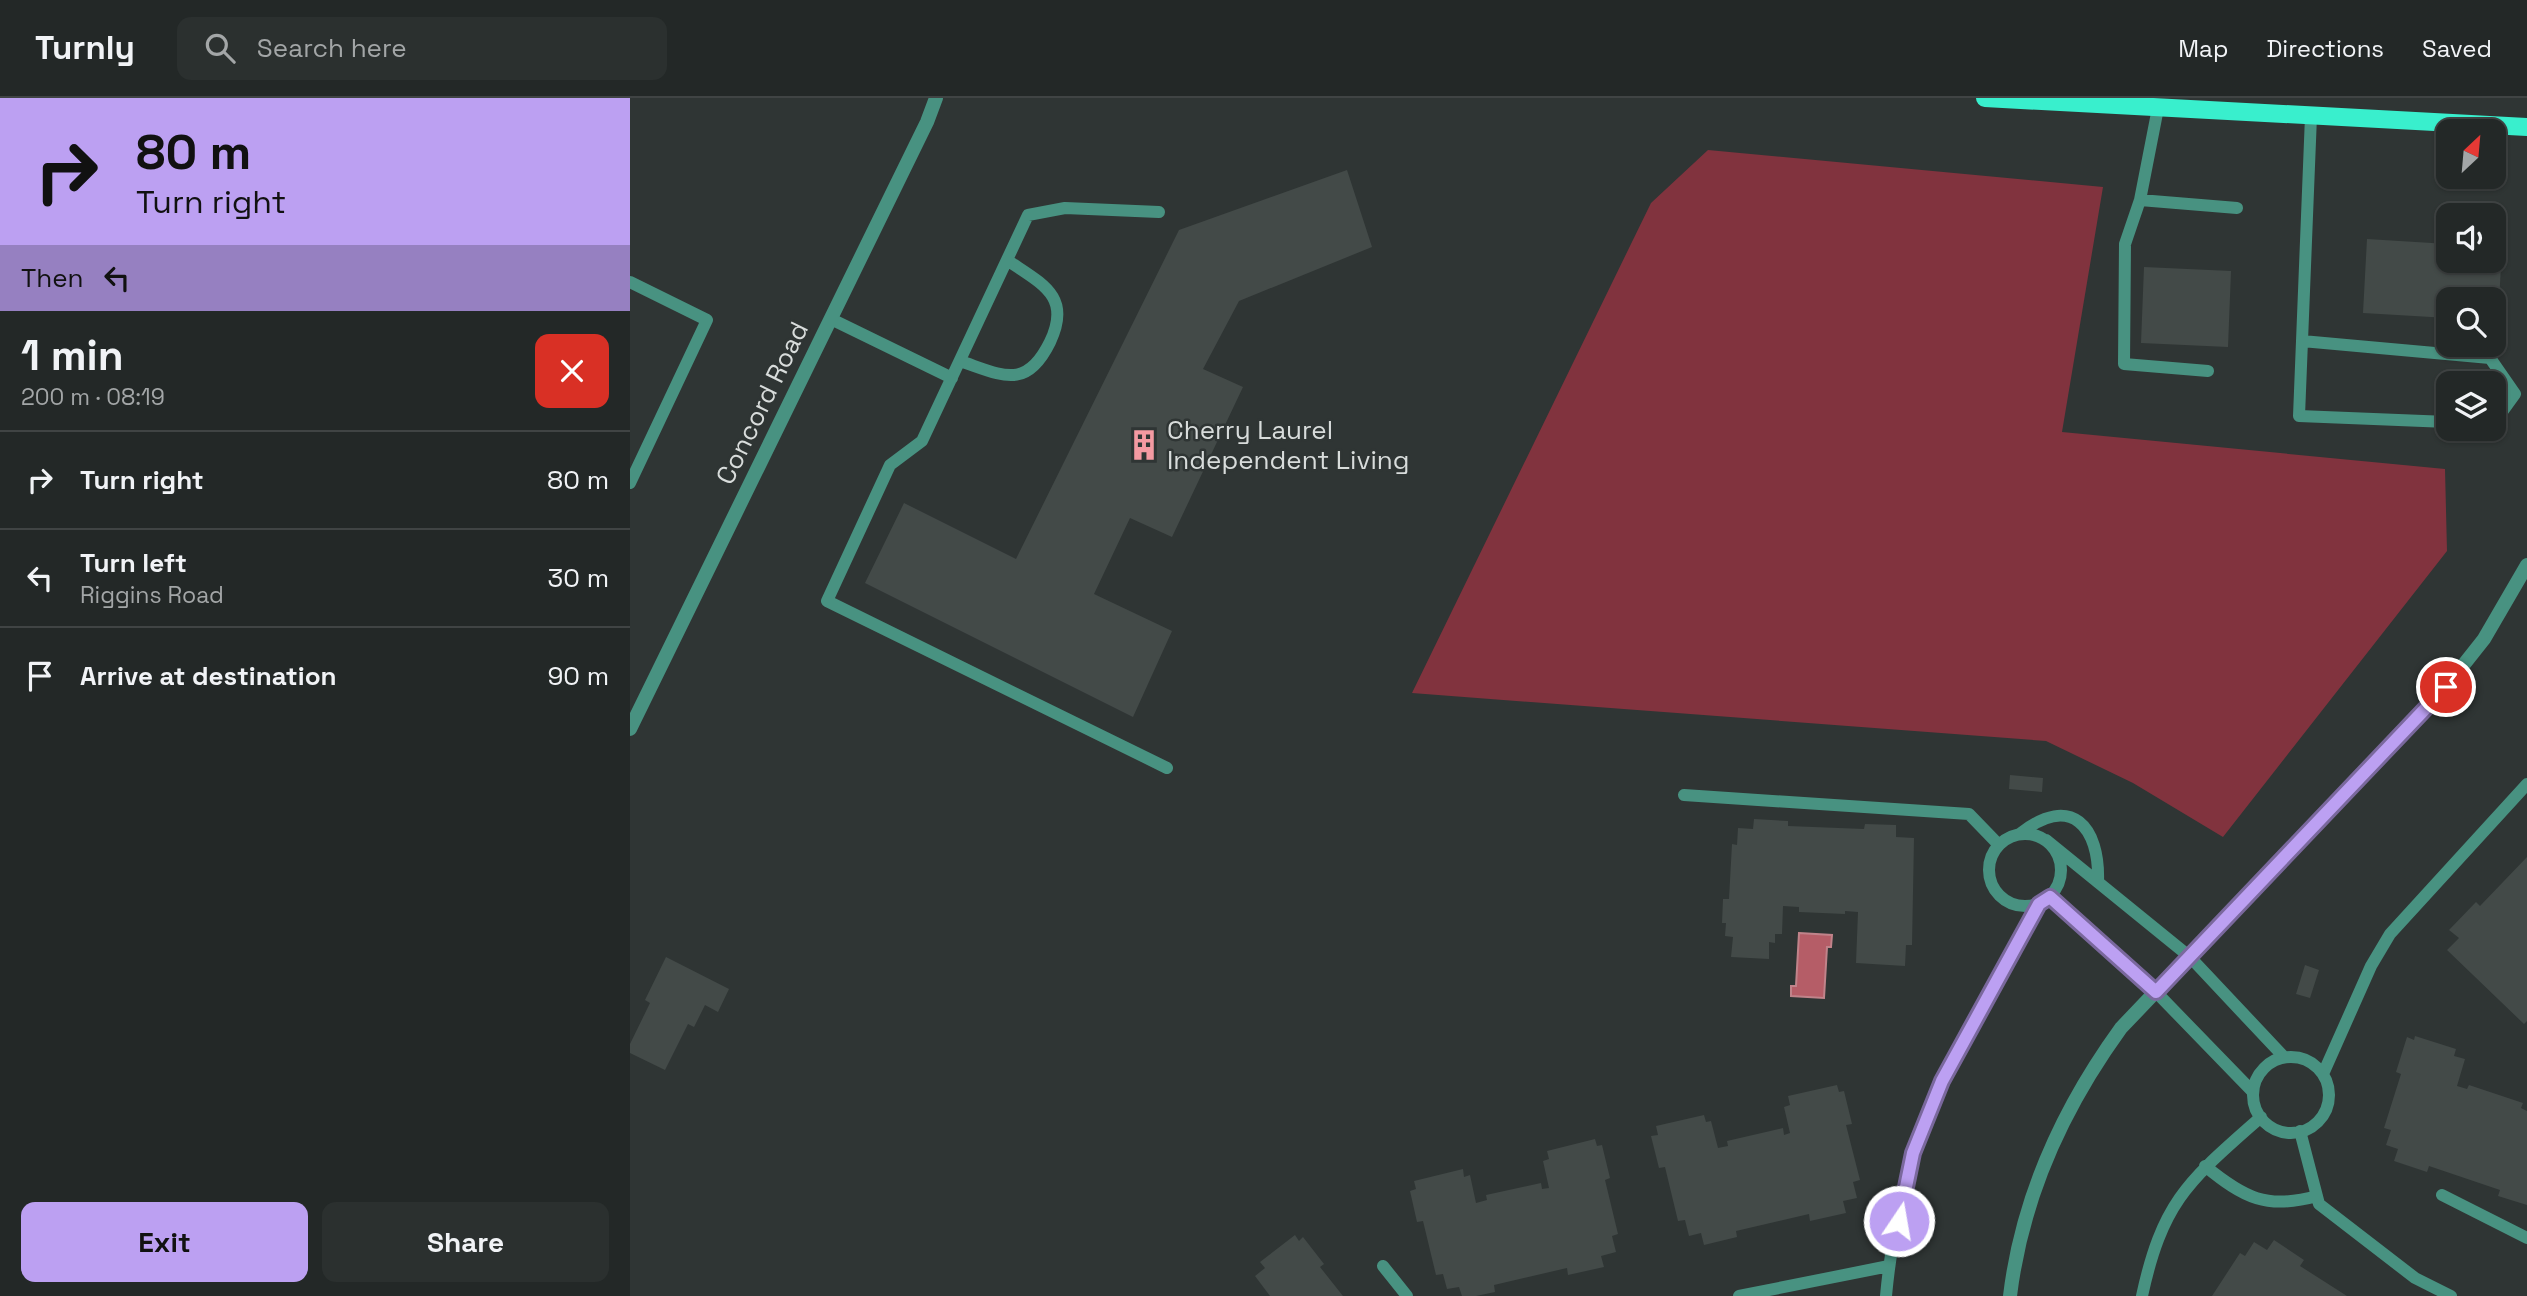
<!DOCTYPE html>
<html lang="en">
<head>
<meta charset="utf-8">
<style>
	body { margin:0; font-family:"Space Grotesk",sans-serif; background:#2b302f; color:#f1f3f6; height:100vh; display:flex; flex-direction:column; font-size:26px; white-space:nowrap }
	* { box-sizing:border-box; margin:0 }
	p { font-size:23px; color:#a3a6a7 }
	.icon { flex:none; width:38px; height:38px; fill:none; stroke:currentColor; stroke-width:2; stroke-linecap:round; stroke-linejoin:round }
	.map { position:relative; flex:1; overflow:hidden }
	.drawer { display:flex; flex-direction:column; background:#232827; width:630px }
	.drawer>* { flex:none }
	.hud { background:#bca0f2; color:#111; overflow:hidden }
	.needle { width:46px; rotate:26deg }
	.buttons { position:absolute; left:1806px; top:21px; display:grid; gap:14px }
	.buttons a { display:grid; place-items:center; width:70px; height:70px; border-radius:14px; background:#232827; box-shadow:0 2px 5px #0004,0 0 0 2px #404444; font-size:35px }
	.pin { position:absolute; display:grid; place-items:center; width:60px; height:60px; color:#fff; margin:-30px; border:4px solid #fff; border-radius:50%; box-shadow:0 2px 7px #0007 }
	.me { position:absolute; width:77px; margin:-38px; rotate:12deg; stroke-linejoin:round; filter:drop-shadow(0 0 5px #0008) }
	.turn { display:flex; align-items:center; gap:24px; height:147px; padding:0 21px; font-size:32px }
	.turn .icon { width:91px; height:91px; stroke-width:2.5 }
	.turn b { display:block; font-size:49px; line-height:60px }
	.then { display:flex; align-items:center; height:66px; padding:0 21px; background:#0003; gap:14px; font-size:26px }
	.round { display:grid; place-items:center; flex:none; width:74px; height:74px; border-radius:14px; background:#2b302f }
	.head { display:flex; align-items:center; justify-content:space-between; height:119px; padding:0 21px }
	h1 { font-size:42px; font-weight:700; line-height:52px }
	.button { display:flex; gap:14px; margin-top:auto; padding:14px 21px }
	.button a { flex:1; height:80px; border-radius:14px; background:#bca0f2; color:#111; font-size:28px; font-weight:700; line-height:80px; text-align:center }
	.button a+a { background:#2b302f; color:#f1f3f6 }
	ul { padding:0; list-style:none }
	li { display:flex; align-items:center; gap:21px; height:98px; padding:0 21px; border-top:2px solid #404444 }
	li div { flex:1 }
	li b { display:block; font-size:26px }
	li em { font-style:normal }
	header { display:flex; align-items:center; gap:42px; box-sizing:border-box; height:98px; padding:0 35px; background:#232827; border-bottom:2px solid #404444 }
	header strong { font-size:33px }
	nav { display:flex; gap:38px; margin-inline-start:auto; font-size:24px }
	.search { width:490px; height:63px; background:#2b302f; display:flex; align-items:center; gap:18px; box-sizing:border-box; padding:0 24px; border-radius:14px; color:#a3a6a7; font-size:26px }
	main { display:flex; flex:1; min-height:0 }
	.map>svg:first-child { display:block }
	.green { fill:#81333e }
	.water { fill:#b55d67; stroke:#c0838a; stroke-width:2 }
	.building { fill:#434a48 }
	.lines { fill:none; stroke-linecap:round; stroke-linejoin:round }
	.lane { stroke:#489281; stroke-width:12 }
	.street { stroke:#489281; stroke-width:14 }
	.primary { stroke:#39efcd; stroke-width:18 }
	.route-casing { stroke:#7a689d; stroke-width:18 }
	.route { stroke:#bca0f2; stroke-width:12 }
	.labels { text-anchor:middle; stroke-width:5; stroke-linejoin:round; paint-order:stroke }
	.street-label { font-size:26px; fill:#d8dcdb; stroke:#2f3534 }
	.poi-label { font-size:26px; fill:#d8dcdb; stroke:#2f3534; text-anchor:start }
</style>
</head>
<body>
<header>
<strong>Turnly</strong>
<div class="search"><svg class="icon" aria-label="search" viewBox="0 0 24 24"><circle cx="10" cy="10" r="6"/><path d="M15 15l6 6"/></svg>Search here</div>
<nav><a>Map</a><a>Directions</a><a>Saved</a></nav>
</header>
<main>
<section class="drawer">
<div class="hud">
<div class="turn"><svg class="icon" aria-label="right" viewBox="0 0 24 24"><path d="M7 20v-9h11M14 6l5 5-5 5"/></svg><div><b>80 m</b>Turn right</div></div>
<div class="then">Then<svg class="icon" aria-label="left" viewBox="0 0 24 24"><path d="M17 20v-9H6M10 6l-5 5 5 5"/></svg></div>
</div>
<div class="head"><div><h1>1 min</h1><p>200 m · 08:19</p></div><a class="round" style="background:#d93025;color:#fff"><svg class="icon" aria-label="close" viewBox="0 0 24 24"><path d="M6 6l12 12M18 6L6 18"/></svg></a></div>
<ul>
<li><svg class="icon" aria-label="right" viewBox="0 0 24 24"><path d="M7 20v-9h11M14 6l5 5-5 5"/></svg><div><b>Turn right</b></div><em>80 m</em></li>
<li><svg class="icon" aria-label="left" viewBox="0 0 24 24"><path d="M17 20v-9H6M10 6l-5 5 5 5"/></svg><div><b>Turn left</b><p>Riggins Road</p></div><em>30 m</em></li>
<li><svg class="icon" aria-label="arrive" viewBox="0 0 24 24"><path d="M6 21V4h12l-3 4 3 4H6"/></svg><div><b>Arrive at destination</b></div><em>90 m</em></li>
</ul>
<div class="button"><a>Exit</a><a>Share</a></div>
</section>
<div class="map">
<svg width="1897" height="1198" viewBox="0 0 1897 1198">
	<rect width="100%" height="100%" fill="#2f3534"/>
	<path class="green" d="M1078,52L1473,89L1432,334L1815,371L1817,453L1593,739L1503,685L1416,643L782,595L1021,105Z"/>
	<path class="water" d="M1169,835L1202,837L1201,849H1197L1194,900L1161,898V888H1166Z"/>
	<path class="building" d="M717,72L742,149L609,203L573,271L613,289L542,439L500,420L464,496L542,533L503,619L235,485L274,405L386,461L549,132Z
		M1737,141L1818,146V163H1864V149H1872L1868,223L1864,222V201H1818V220L1733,215Z
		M1514,169L1601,173L1598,249L1511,245Z
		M1380,677L1413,680L1412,694L1379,691Z
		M1124,721L1158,723V728L1234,731L1235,726L1266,727V739L1284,740L1282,847H1276L1275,868L1226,865L1228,814L1215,813V816L1169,814V809L1153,808L1152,836H1145V845L1139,844V861L1101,859L1103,839L1095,838L1096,825H1092L1093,801H1099L1102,746L1107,747L1108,730L1123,731Z
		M1897,759V923L1894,926L1817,852L1829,840L1819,832L1846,804L1850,808Z
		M36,859L99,891L88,914L75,907L64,929L58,926L35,972L0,955V946L20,905L15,902Z
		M1675,867L1689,872L1680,900L1666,896Z
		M1785,938L1826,951L1824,958L1835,961L1827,988L1837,991L1839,987L1893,1005L1891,1010L1897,1013V1107L1868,1098L1870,1092L1799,1068L1797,1074L1764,1063L1768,1051L1756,1047L1761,1032L1754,1030L1771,976L1766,974L1777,939L1784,942Z
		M1207,987L1209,994L1214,993L1222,1026L1216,1027L1230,1082L1223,1084L1227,1100L1213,1103L1216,1115L1180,1123L1179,1116L1106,1133L1107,1139L1074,1147L1071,1135L1059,1138L1055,1122L1048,1123L1035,1069L1029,1070L1021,1038L1028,1037L1026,1028L1074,1017L1076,1024L1081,1023L1088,1050L1098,1048L1097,1043L1153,1030L1154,1037L1160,1035L1154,1009L1160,1007L1158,998Z
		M965,1041L967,1048L972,1047L980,1080L975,1082L988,1136L982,1138L986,1154L971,1158L974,1169L938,1177L937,1170L864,1187L865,1194L846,1198H832L829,1189L817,1191L813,1176L806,1177L793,1123L787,1124L780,1093L786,1091L784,1083L833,1071L834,1079L840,1077L846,1105L857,1102L856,1097L911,1085L912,1091L919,1090L913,1063L919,1061L917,1053Z
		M665,1137L669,1143L673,1139L694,1166L690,1169L713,1198H640L625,1178L635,1170L630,1164Z
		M1644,1142L1674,1162L1670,1168L1717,1198H1582L1610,1155L1615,1158L1624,1144L1637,1152Z"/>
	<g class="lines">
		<path class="lane" d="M1528,10L1510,102L1495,146L1494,266L1578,273
			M1681,18L1669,318L1818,324
			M1510,102L1607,110
			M529,114L435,110L398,117L292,343L260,367L197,503L537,670
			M0,184L77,222L0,385
			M201,221L322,280
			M1672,243L1860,260L1885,296
			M330,263C372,277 396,293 420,244C442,198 412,186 377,162
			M1864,325L1885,296
			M1054,697L1339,716L1368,746
			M1391,735C1441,696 1470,728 1468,784
			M1359 772a36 36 0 1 1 72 0a36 36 0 1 1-72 0Z
			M1416,742L1560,859L1654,959
			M1420,799L1526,894L1623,994
			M1623 997a38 38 0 1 1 76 0a38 38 0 1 1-76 0Z
			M1693,976L1741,868L1760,836L1897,686
			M1670,1033L1689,1106L1785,1180L1821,1198
			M1575,1068C1614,1100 1637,1112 1687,1098
			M1812,1097L1897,1140
			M753,1168L777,1198
			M1109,1198L1259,1168
			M1256,1198C1260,1155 1270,1093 1285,1052C1316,965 1365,886 1409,806
			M1512,1198C1533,1101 1560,1082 1631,1019"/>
		<path class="street" d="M0,631L297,24L306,0
			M1380,1198C1392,1099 1433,1010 1491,930L1816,589L1854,541L1897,467"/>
		<path class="primary" d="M1355,0L1897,29"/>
	</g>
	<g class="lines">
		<defs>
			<path id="route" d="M1269,1123L1283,1055L1312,983L1409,806L1420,799L1526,894L1816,589"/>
		</defs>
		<use href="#route" class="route-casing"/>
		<use href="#route" class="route"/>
	</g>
	<defs>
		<symbol id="building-bare" viewBox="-9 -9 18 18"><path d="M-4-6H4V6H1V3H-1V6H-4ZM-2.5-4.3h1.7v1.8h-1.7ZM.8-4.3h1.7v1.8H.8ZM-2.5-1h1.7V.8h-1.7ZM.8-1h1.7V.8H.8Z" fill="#f49aa2" stroke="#2f3534" stroke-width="2.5" paint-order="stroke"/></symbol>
	</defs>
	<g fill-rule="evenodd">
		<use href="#building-bare" x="492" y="325" width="44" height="44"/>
	</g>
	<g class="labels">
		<g class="street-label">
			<text transform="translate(132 305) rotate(-64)" y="9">Concord Road</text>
		</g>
		<g class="poi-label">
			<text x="537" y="341">Cherry Laurel<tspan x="537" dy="30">Independent Living</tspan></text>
		</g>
	</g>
</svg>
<div class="buttons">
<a><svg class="needle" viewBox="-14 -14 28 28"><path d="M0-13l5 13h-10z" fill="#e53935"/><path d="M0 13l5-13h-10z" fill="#a3a6a7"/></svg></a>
<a><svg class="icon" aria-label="sound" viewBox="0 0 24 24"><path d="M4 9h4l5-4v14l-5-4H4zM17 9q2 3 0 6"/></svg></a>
<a><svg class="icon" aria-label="search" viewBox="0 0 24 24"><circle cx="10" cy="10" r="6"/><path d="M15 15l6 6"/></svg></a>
<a><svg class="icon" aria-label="layers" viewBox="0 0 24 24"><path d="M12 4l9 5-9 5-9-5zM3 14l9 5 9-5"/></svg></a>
</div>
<div class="pin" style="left:1816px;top:589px;background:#d93025"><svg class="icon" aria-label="arrive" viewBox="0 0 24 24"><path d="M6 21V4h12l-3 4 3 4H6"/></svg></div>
<svg class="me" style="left:1269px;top:1123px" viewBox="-20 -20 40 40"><circle r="17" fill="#bca0f2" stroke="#fff" stroke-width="3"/><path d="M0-11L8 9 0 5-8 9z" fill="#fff"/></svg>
</div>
</main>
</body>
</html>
